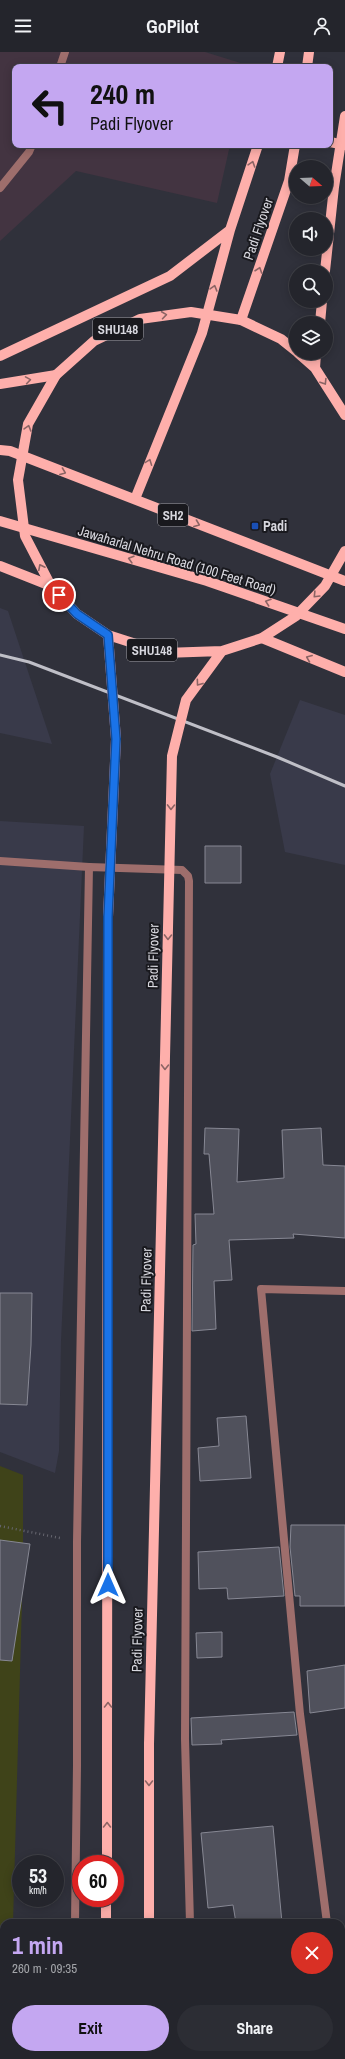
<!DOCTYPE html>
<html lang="en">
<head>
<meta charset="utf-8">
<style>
	body { margin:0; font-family:"Archivo Narrow",sans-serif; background:#2c2d34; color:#f1f3f6; height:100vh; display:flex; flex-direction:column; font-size:15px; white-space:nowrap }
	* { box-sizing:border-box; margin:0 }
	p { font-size:13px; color:#a3a5a9 }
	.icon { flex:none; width:22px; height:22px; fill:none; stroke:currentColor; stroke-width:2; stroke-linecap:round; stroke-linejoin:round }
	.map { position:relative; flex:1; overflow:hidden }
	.details { position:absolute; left:0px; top:1867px; width:345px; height:140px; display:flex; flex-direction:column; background:#24252c; border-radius:12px 12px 0 0; box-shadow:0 2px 10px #0003,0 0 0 1px #414248 }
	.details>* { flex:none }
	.hud { position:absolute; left:12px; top:12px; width:321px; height:84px; border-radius:8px; box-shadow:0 2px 10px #0003,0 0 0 1px #414248; background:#c4a7f1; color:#111; overflow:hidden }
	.needle { width:26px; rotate:109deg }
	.controls { position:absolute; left:289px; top:108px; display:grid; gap:8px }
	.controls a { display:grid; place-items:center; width:44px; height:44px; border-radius:50%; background:#24252c; box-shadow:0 2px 10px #0003,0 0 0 1px #414248; font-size:20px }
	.speed { position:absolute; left:12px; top:1803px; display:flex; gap:8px; font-size:20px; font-weight:700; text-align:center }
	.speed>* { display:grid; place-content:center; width:52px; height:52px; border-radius:50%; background:#24252c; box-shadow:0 2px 10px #0003,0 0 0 1px #414248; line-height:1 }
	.speed small { font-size:10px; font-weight:400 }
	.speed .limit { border:6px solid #d22; background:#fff; color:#111 }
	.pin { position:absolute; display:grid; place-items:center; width:34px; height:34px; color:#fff; margin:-17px; border:2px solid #fff; border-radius:50%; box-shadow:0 1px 4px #0007 }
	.me { position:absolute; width:44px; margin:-22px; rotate:0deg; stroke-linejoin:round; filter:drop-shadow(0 0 3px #0008) }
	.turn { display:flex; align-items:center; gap:14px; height:84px; padding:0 12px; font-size:18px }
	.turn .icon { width:52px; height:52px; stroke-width:2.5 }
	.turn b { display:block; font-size:28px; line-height:34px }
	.round { display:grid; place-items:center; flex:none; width:42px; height:42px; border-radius:21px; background:#2c2d34 }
	.summary { display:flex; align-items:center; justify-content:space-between; height:68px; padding:0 12px }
	h1 { font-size:24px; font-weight:700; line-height:30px; color:#c4a7f1 }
	.cta { display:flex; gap:8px; margin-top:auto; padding:8px 12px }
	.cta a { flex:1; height:46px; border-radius:24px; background:#c4a7f1; color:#111; font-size:16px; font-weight:700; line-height:46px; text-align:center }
	.cta a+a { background:#2c2d34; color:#f1f3f6 }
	header { display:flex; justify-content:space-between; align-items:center; height:52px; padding:0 12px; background:#24252c; font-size:18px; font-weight:700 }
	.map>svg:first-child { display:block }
	.commercial { fill:#433441 }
	.built { fill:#393a4a }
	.green { fill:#3f4319 }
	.building { fill:#50515c; stroke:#878894 }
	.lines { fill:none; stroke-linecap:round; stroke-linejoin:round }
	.path { stroke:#676770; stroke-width:2.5; stroke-dasharray:1 3; stroke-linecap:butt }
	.service { stroke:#9e6e6c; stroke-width:8 }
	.minor { stroke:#9e6e6c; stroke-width:8 }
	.tertiary { stroke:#9e6e6c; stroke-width:8 }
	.primary { stroke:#feafab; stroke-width:10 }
	.rail { stroke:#bfbfc7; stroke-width:3 }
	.primary-bridge { stroke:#feafab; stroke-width:10 }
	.oneway { stroke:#8c6464 }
	.route-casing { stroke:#114b97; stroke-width:10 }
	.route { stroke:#1a73e8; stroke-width:7 }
	.transit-dot { fill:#1a4fb4; stroke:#19191e; stroke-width:1.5 }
	.labels { text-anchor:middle; stroke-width:4; stroke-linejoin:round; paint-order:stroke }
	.shield { fill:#19191e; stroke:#9e9ea4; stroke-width:1 }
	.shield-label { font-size:13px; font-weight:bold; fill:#d7d7de }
	.street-label { font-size:14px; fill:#d7d7de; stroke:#19191e }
	.poi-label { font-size:14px; font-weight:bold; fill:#d7d7de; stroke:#19191e; text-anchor:start }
</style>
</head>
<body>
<header><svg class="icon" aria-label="menu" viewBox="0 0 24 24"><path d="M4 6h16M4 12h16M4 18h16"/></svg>GoPilot<svg class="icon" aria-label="person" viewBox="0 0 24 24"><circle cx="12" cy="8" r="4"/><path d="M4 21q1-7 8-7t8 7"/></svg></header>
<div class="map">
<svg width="345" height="2007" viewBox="0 0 345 2007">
	<rect width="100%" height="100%" fill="#30313b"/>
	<path class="commercial" d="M0,0H205L247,13V15H15V93H230L217,151L76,119L0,189Z"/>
	<path class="built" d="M0,556L8,559L52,692L0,681Z
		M300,648L345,663V813L285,800L270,722Z
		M0,769L84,774L61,1289L59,1399L55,1421L0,1400Z"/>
	<path class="green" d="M0,1414L23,1423V1513L13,1871H4V2003H10V2007H0Z
		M211,2003H285L286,2007H210Z"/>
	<path class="building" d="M205,794H241V831H205Z
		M205,1076L239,1077L237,1130L284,1126L282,1078L321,1076L323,1113L345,1114V1186L293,1182L294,1186L229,1188L232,1228L214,1229L216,1277L192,1279L193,1193L196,1192L195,1162H214L209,1102H204Z
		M0,1241H32L31,1293L27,1353L0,1352Z
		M246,1364L251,1426L200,1429L198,1396L219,1394L217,1366Z
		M291,1473H345V1554H300V1544H295L290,1495Z
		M0,1488L30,1492L12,1609L0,1608Z
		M279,1495L284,1544L228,1547L227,1536L199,1537L198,1500Z
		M222,1580V1605L197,1606L196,1581Z
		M345,1613V1656L310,1661L307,1619Z
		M294,1660L297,1683L221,1688L222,1692L192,1693L191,1666Z
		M273,1774L282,1871H236L233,1853L208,1856L201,1781Z"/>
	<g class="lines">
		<path class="path" d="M0,1474L60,1486"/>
		<path class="service" d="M60,15L65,0
			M0,136L29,100L32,93"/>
		<path class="minor" d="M0,809L89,815
			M327,1871L300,1662L261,1237L345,1239
			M341,1948L345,1958"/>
		<path class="tertiary" d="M75,1871L77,1713V1490L89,815L182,818L188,824L189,829L185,1687L190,1871
			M72,2007V2003
			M190,2007V2003"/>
		<path class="primary" d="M277,15L280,0
			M307,15L309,0
			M330,90L345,93
			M241,268L289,129L295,93
			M320,271L322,249
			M298,301L315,316L345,363
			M0,304L170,224L230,178
			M315,316L316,301
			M0,332L56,323
			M0,398L10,399L345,529
			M135,447L202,281L230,178L258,93
			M0,469L207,529L345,577
			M0,514L51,534
			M262,586L345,620
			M107,1812V1692
			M106,1871V1846
			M149,1871V1692
			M105,2007V2003
			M149,2007V2003"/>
		<path class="rail" d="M0,603L29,610L277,705L345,734"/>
		<path class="primary-bridge" d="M325,219L334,135L345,64
			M296,299L281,287L241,268L191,260L140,267L94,289L56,323L28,372L18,428L25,484L51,534L77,562L108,583L164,601L222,599L262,586L296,564L325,534L345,499
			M107,1692L108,865L116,687L108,583
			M149,1692L172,704L186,648L222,599"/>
	</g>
	<defs><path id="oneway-chevron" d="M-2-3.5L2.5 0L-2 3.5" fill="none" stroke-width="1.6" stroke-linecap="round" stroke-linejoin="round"/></defs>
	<g class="oneway">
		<use href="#oneway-chevron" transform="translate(252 112) rotate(-72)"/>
		<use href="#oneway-chevron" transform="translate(259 218) rotate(-71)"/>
		<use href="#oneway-chevron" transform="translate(214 236) rotate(-74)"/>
		<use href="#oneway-chevron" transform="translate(164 263) rotate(-8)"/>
		<use href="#oneway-chevron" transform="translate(28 328) rotate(-9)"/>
		<use href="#oneway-chevron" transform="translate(324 330) rotate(58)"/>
		<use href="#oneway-chevron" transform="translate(28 376) rotate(-74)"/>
		<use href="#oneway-chevron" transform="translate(149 410) rotate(-69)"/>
		<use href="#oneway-chevron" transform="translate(63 420) rotate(21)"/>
		<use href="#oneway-chevron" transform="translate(197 472) rotate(21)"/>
		<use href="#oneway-chevron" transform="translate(131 507) rotate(-164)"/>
		<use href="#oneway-chevron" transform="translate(41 515) rotate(-117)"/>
		<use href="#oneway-chevron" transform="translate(316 543) rotate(134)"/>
		<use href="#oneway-chevron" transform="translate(268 550) rotate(-161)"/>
		<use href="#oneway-chevron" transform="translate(309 606) rotate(-158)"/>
		<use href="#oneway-chevron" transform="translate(199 631) rotate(126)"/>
		<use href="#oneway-chevron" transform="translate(171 755) rotate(91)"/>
		<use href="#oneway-chevron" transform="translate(168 885) rotate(91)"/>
		<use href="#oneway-chevron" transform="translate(165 1015) rotate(91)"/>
		<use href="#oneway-chevron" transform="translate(108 1653) rotate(-90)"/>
		<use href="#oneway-chevron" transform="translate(149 1731) rotate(90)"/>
		<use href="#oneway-chevron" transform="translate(107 1773) rotate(-90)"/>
	</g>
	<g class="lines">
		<defs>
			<path id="route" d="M59,543L77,562L108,583L116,687L108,865V1533"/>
		</defs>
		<use href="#route" class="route-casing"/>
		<use href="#route" class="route"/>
	</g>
	<rect class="transit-dot" x="251" y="470" width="8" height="8" rx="2"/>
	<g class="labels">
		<g class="shield">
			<rect x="93" y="266" width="50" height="22" rx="3"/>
			<rect x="158" y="452" width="30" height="22" rx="3"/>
			<rect x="127" y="587" width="50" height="22" rx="3"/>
		</g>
		<g class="shield-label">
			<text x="118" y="282">SHU148</text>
			<text x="173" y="468">SH2</text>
			<text x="152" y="603">SHU148</text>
		</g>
		<g class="street-label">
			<text transform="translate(258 177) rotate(-71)" y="5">Padi Flyover</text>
			<text transform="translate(177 508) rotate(17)" y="5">Jawaharlal Nehru Road (100 Feet Road)</text>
			<text transform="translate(153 904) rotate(-89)" y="5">Padi Flyover</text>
			<text transform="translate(146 1228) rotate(-89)" y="5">Padi Flyover</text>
			<text transform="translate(137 1588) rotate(-89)" y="5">Padi Flyover</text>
		</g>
		<g class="poi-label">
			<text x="263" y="479">Padi</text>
		</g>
	</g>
</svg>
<div class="controls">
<a><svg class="needle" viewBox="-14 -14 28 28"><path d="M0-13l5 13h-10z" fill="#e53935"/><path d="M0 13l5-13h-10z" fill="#a3a5a9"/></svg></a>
<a><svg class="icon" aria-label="sound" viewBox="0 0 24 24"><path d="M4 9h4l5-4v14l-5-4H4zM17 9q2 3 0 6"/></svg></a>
<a><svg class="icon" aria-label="search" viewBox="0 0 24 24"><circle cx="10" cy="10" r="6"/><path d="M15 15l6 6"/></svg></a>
<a><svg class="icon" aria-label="layers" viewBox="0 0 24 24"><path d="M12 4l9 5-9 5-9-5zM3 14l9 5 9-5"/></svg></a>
</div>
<div class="speed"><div>53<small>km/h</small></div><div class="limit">60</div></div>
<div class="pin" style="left:59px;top:543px;background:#d93025"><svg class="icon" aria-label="arrive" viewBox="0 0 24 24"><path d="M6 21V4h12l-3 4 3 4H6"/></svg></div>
<svg class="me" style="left:108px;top:1533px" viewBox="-20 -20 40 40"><path d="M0-17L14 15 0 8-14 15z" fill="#1a73e8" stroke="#fff" stroke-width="4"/></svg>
<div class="hud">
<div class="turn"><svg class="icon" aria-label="left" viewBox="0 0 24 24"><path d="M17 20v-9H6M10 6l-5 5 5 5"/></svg><div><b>240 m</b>Padi Flyover</div></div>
</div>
<section class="details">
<div class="summary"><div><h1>1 min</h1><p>260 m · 09:35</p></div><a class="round" style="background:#d93025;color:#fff"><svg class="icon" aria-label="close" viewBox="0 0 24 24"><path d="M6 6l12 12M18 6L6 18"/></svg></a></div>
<div class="cta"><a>Exit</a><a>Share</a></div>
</section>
</div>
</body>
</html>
